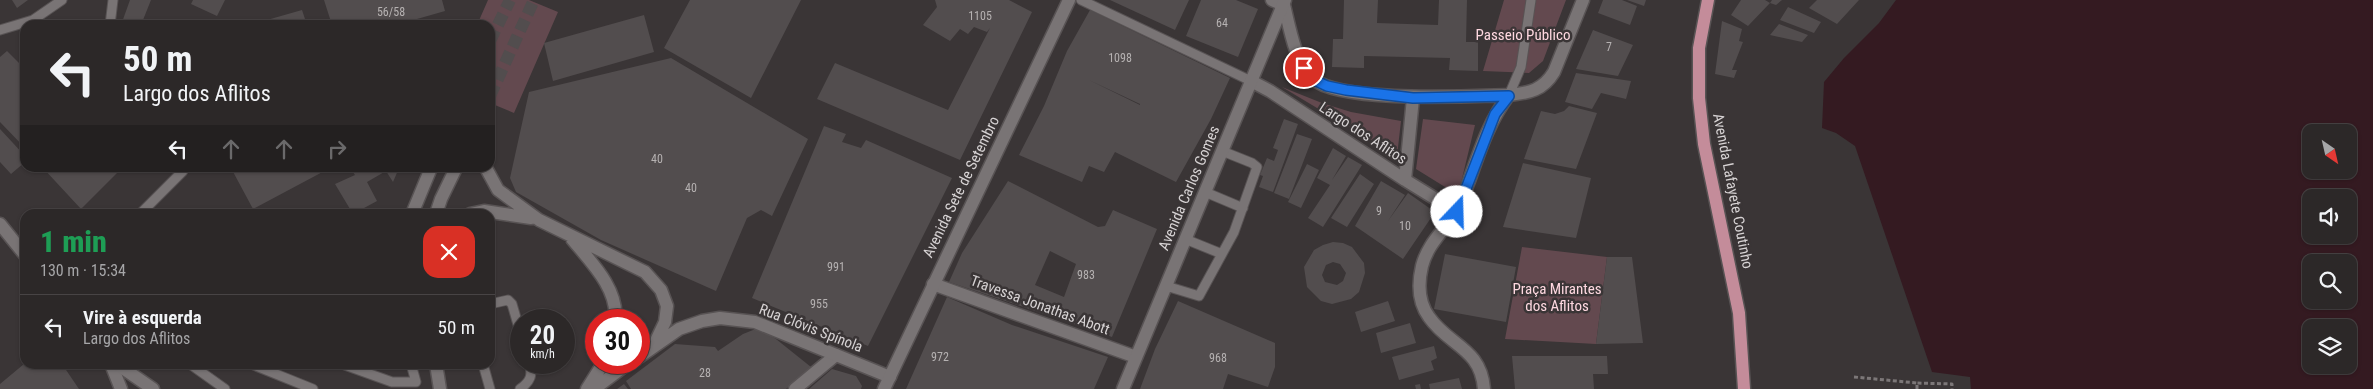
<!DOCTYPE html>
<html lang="pt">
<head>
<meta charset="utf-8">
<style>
	body { margin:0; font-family:"Roboto Condensed",sans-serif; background:#343030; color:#f1f3f6; height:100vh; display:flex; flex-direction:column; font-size:19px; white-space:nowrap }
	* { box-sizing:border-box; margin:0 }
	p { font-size:16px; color:#a6a6a8 }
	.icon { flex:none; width:28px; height:28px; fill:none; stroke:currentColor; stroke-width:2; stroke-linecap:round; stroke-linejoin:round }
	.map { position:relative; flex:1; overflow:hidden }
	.side { position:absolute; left:20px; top:209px; width:475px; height:160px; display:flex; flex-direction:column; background:#2c2828; border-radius:15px; box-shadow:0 1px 4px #0004,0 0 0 1px #484445 }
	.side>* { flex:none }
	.hud { position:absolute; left:20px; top:20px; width:475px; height:152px; border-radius:15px; box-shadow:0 1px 4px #0004,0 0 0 1px #484445; background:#2c2828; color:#f1f3f6; overflow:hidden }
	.needle { width:32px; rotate:146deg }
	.tools { position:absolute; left:2302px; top:124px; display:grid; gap:10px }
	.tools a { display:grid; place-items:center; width:55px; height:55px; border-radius:10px; background:#2c2828; box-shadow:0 1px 4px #0004,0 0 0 1px #484445; font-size:25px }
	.speed { position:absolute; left:510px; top:309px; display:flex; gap:10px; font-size:25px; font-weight:700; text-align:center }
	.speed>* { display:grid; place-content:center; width:65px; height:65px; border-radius:50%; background:#2c2828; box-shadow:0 1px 4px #0004,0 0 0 1px #484445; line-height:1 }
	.speed small { font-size:12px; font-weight:400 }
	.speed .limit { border:8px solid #d22; background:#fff; color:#111 }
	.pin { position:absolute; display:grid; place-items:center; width:42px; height:42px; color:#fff; margin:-21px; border:2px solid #fff; border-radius:50%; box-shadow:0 1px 5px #0007 }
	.me { position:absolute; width:55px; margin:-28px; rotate:21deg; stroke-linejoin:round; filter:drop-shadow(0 0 4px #0008) }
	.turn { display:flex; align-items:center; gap:18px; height:105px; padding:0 20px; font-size:22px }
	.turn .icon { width:65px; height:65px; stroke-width:2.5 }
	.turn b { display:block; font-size:35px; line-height:42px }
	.lanes { display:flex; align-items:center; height:48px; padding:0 20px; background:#0003; justify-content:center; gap:25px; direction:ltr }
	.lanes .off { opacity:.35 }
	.round { display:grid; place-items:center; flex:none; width:52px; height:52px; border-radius:15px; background:#343030 }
	.summary { display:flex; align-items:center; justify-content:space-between; height:85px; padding:0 20px }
	h1 { font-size:30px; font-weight:800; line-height:38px; color:#1e9e55 }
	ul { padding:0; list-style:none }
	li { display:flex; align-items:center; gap:15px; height:65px; padding:0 20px; border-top:1px solid #484445 }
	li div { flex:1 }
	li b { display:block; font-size:19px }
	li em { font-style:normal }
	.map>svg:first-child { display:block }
	.green { fill:#63494f }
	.water { fill:#341a21; fill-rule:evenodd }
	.building { fill:#524d4e; fill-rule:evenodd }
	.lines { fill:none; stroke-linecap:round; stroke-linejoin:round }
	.tertiary-tunnel { stroke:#524d4e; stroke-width:12; stroke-dasharray:12 6; stroke-linecap:butt }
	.service-casing { stroke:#585354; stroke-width:11 }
	.minor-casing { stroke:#585354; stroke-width:15 }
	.tertiary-casing { stroke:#585354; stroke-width:15 }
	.secondary-casing { stroke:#585354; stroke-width:15 }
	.primary-casing { stroke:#585354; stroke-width:15 }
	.path { stroke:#7c7778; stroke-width:3; stroke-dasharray:4 2.5; stroke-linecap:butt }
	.service { stroke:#797475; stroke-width:9 }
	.minor { stroke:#797475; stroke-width:12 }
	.tertiary { stroke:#797475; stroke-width:12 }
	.secondary { stroke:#797475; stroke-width:12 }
	.primary { stroke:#c48c9a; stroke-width:12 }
	.route-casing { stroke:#114b97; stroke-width:12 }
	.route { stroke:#1a73e8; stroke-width:9 }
	.labels { text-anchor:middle; stroke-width:5; stroke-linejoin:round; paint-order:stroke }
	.number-label { font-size:12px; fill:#b6b2b2 }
	.park-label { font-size:15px; fill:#fed8e0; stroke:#3a3536 }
	.street-label { font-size:15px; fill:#d7d3d4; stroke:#3a3536 }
</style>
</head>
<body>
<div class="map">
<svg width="2373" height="389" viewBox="0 0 2373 389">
	<rect width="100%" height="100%" fill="#3a3536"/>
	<path class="green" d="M488,0H529L558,12L514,113L490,103V25H477Z
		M1504,0H1566L1543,61L1529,73L1483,71Z
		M1282,87L1322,103L1351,112L1401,121L1397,156Z
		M1423,119L1475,125L1458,195L1416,169Z
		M1522,247L1607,257L1596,344L1505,339Z"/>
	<path class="water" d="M1896,0H2373V389H1971L1970,377L1932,372L1855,146L1836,133L1822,128L1824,82L1844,58L1879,23ZM2311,132H2349V170H2311ZM2311,198H2349V235H2311ZM2311,262H2349V300H2311ZM2311,328H2349V365H2311Z"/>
	<path class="building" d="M12,0H28L17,8Z
		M130,0H151L141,25H121Z
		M193,0H225L217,16L191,4Z
		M324,0H442L445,11L396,25H332Z
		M690,0H801L751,98L664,48Z
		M935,0H1009L1032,12L960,160L817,99L835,63L948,110L990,28L987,32L974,27L968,34L960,29L950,41L923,25L937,7Z
		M1110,0H1189L1175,30Z
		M1201,0H1236L1258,9L1238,57L1186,36Z
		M1344,0H1378L1377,23L1438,25L1439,0H1467L1466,42H1478V71L1449,70L1450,58L1364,56V68L1332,67L1333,39H1343Z
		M1603,0H1622L1637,6L1630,25L1598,13Z
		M1627,0H1646L1644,6Z
		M1741,0H1765L1770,3L1772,0H1782L1776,5L1770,3L1748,26L1731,15Z
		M1817,0H1859L1837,24L1809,8Z
		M1788,7L1821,22L1814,33L1780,20Z
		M302,10L307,25H269L267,20Z
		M1090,10L1230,78L1211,119L1176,182L1115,152L1104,172L1089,166L1082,182L1019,155L1044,106L1067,51ZM1089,80L1140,104V105Z
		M644,15L654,52L553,81L544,43Z
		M449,20L450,25H436Z
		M1722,21L1742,29L1739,41L1743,42L1732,70H1737L1734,78L1715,74Z
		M1779,24L1808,35L1802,42L1770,35Z
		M1593,30L1633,45L1618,76L1576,69Z
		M7,51L25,69V148L0,122V57Z
		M671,58L808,139L772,216L761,210L747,218L716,291L601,240L516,192L510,178L529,92Z
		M1576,73L1631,81L1626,99L1601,93L1592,109L1565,102Z
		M1569,106L1597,113L1576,169L1524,159L1541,111L1555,114L1564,111Z
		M1284,119L1298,124L1273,192L1259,187L1263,176L1260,175L1267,158L1274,161L1278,150L1273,148Z
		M824,126L846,134L842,142L861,148L866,140L952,178L868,346L752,298Z
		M0,129L25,156V162L11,174L0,162Z
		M1297,134L1312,139L1289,199L1274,193Z
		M1333,148L1346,156L1332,180L1348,157L1362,165L1323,227L1308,218L1330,185L1317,178Z
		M1523,163L1591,178L1576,238L1503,227Z
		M1307,164L1319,170L1301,208L1288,202Z
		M43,168H122L81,209Z
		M231,168H330L253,209Z
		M350,168H399L393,182L386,171L367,182L377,201L353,214L335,184L355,175Z
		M1360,174L1374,184L1347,227L1331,218Z
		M1008,181L1098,227L1105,226L1113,210L1157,229L1112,337L949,282L962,253ZM1050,251L1076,264L1064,297L1035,285Z
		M1381,181L1405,195L1388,221L1408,193L1435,212L1403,259L1355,226Z
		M1333,242L1343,243L1352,247L1364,263L1365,273L1359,292L1351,299L1332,304L1321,301L1307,287L1304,267L1314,250L1323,245ZM1333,262L1340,264L1346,273L1343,281L1337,285L1325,282L1322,275L1326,265Z
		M1445,254L1516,267L1506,322L1434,309Z
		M1607,257H1632L1643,343L1596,344Z
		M947,297L1012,325L1108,357L1094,389H906Z
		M1178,301L1275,343V367L1268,387L1228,374L1223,389H1140L1155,349Z
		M1388,301L1395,321L1361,332L1355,312Z
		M1410,323L1416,343L1381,353L1376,333Z
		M758,328L776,339L811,367L786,389H631L626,381L675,344L715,347L718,351L743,334Z
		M1434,346L1437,358L1431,361L1434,370L1399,380L1392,357Z
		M1512,356H1607L1608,374H1593L1594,389H1515Z
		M24,364H62L79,389H0V384Z
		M832,369L856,376L862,386L861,389H809Z
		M1459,378L1462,389H1430L1429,384Z
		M624,384L628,389H617Z
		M1420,384L1421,389H1416L1415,385Z"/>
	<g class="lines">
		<path class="tertiary-tunnel" d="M490,41L510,0
			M490,96L534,0"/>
		<defs>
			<path id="service" d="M1081,0L1251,81
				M110,25L113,0
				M0,30L33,20L62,0
				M1509,95L1521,67L1531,0
				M1205,192L1243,208
				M140,214L183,171
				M1185,239L1222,254
				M1166,286L1199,296L1234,232L1257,167L1252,163L1222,151
				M490,304L508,300L512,304L521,335
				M190,364L225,389
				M251,364L313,389
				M342,364L392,382H416L411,364
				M483,364L490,389
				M520,389C531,381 533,375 529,362"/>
			<path id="minor" d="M1272,0L1284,5C1289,25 1296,66 1313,79C1341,103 1469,96 1509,95C1489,121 1480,150 1469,181C1465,191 1462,203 1456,212C1444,231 1428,243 1422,266C1418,283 1418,302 1429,317C1449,346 1481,348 1484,389
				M1251,81L1270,91L1405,180L1457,212
				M1509,95C1530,93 1543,90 1554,72L1583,0
				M1405,180L1413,98
				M933,284L1136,357
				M111,364L121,389
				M795,389L836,355"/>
			<path id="tertiary" d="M486,168L498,190L539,220L645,272L661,290L667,306L665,322L653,347
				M412,214L431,168
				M436,214L441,199L456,168
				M470,214L484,211L531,218
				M0,224L25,255
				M572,239C590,261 619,289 615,320
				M639,357L679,329L702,321L720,318L755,322L890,377
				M117,364L153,389
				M436,364L440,389
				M587,389L604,362
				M594,389L630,362"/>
			<path id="secondary" d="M884,389L1069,0
				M1123,389L1285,0"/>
			<path id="primary" d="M1708,0L1699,48V98L1704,144L1739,313L1744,389"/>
		</defs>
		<use href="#service" class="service-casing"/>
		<use href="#minor" class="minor-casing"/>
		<use href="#tertiary" class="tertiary-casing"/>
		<use href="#secondary" class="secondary-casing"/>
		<use href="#primary" class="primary-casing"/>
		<path class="path" d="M1854,377L1917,383
			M1917,389V383L1952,384V389"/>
		<use href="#service" class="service"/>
		<use href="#minor" class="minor"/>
		<use href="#tertiary" class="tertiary"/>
		<use href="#secondary" class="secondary"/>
		<use href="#primary" class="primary"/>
	</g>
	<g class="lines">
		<defs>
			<path id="route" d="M1304,68L1312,79L1327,86L1346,90L1413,98L1509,96L1495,114L1457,212"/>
		</defs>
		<use href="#route" class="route-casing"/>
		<use href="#route" class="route"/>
	</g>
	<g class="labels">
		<g class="number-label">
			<text x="391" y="16">56/58</text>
			<text x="980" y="20">1105</text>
			<text x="1222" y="27">64</text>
			<text x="1609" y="51">7</text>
			<text x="1120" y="62">1098</text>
			<text x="657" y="163">40</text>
			<text x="691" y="192">40</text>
			<text x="1379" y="215">9</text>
			<text x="1405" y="230">10</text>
			<text x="836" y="271">991</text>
			<text x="1086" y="279">983</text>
			<text x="819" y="308">955</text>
			<text x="940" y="361">972</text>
			<text x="1218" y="362">968</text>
			<text x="705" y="377">28</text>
		</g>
		<g class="park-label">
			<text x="1523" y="40">Passeio Público</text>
			<text x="1557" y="294">Praça Mirantes<tspan x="1557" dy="17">dos Aflitos</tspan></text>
		</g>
		<g class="street-label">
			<text transform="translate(1363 133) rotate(33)" y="5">Largo dos Aflitos</text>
			<text transform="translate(961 187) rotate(-64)" y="5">Avenida Sete de Setembro</text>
			<text transform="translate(1189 188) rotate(-67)" y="5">Avenida Carlos Gomes</text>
			<text transform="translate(1733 191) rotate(79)" y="5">Avenida Lafayete Coutinho</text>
			<text transform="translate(1040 305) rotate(20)" y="5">Travessa Jonathas Abott</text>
			<text transform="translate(811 328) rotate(21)" y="5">Rua Clóvis Spínola</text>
		</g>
	</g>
</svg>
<div class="tools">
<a><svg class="needle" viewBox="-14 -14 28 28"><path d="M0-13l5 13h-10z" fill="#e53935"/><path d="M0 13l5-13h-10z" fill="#a6a6a8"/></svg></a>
<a><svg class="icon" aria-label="sound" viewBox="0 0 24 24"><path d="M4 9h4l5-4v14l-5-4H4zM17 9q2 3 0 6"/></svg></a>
<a><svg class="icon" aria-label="search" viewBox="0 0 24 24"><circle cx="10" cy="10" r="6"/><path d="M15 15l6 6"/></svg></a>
<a><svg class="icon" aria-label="layers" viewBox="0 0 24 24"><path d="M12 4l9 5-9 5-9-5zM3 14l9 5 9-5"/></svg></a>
</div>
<div class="speed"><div>20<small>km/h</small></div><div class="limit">30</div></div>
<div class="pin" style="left:1304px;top:68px;background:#d93025"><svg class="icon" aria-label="arrive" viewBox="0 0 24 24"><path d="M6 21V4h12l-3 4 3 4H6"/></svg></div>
<svg class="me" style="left:1457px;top:212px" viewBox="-20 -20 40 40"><circle r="19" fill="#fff"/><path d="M0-13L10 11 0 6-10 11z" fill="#1a73e8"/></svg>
<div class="hud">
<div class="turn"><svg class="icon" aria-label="left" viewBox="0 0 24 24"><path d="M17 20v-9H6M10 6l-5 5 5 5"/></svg><div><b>50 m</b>Largo dos Aflitos</div></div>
<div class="lanes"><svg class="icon" aria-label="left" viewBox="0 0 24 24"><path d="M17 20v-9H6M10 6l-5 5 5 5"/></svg><svg class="icon off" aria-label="ahead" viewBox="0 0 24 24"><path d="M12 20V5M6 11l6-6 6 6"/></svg><svg class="icon off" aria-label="ahead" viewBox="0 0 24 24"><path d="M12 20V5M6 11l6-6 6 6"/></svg><svg class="icon off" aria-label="right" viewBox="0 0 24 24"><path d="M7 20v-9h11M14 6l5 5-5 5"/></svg></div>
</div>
<section class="side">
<div class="summary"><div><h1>1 min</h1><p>130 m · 15:34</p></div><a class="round" style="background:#d93025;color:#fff"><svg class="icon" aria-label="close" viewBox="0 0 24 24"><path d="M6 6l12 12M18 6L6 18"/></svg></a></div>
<ul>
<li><svg class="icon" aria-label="left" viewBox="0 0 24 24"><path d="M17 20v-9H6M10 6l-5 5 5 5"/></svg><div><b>Vire à esquerda</b><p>Largo dos Aflitos</p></div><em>50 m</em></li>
</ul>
</section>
</div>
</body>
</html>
